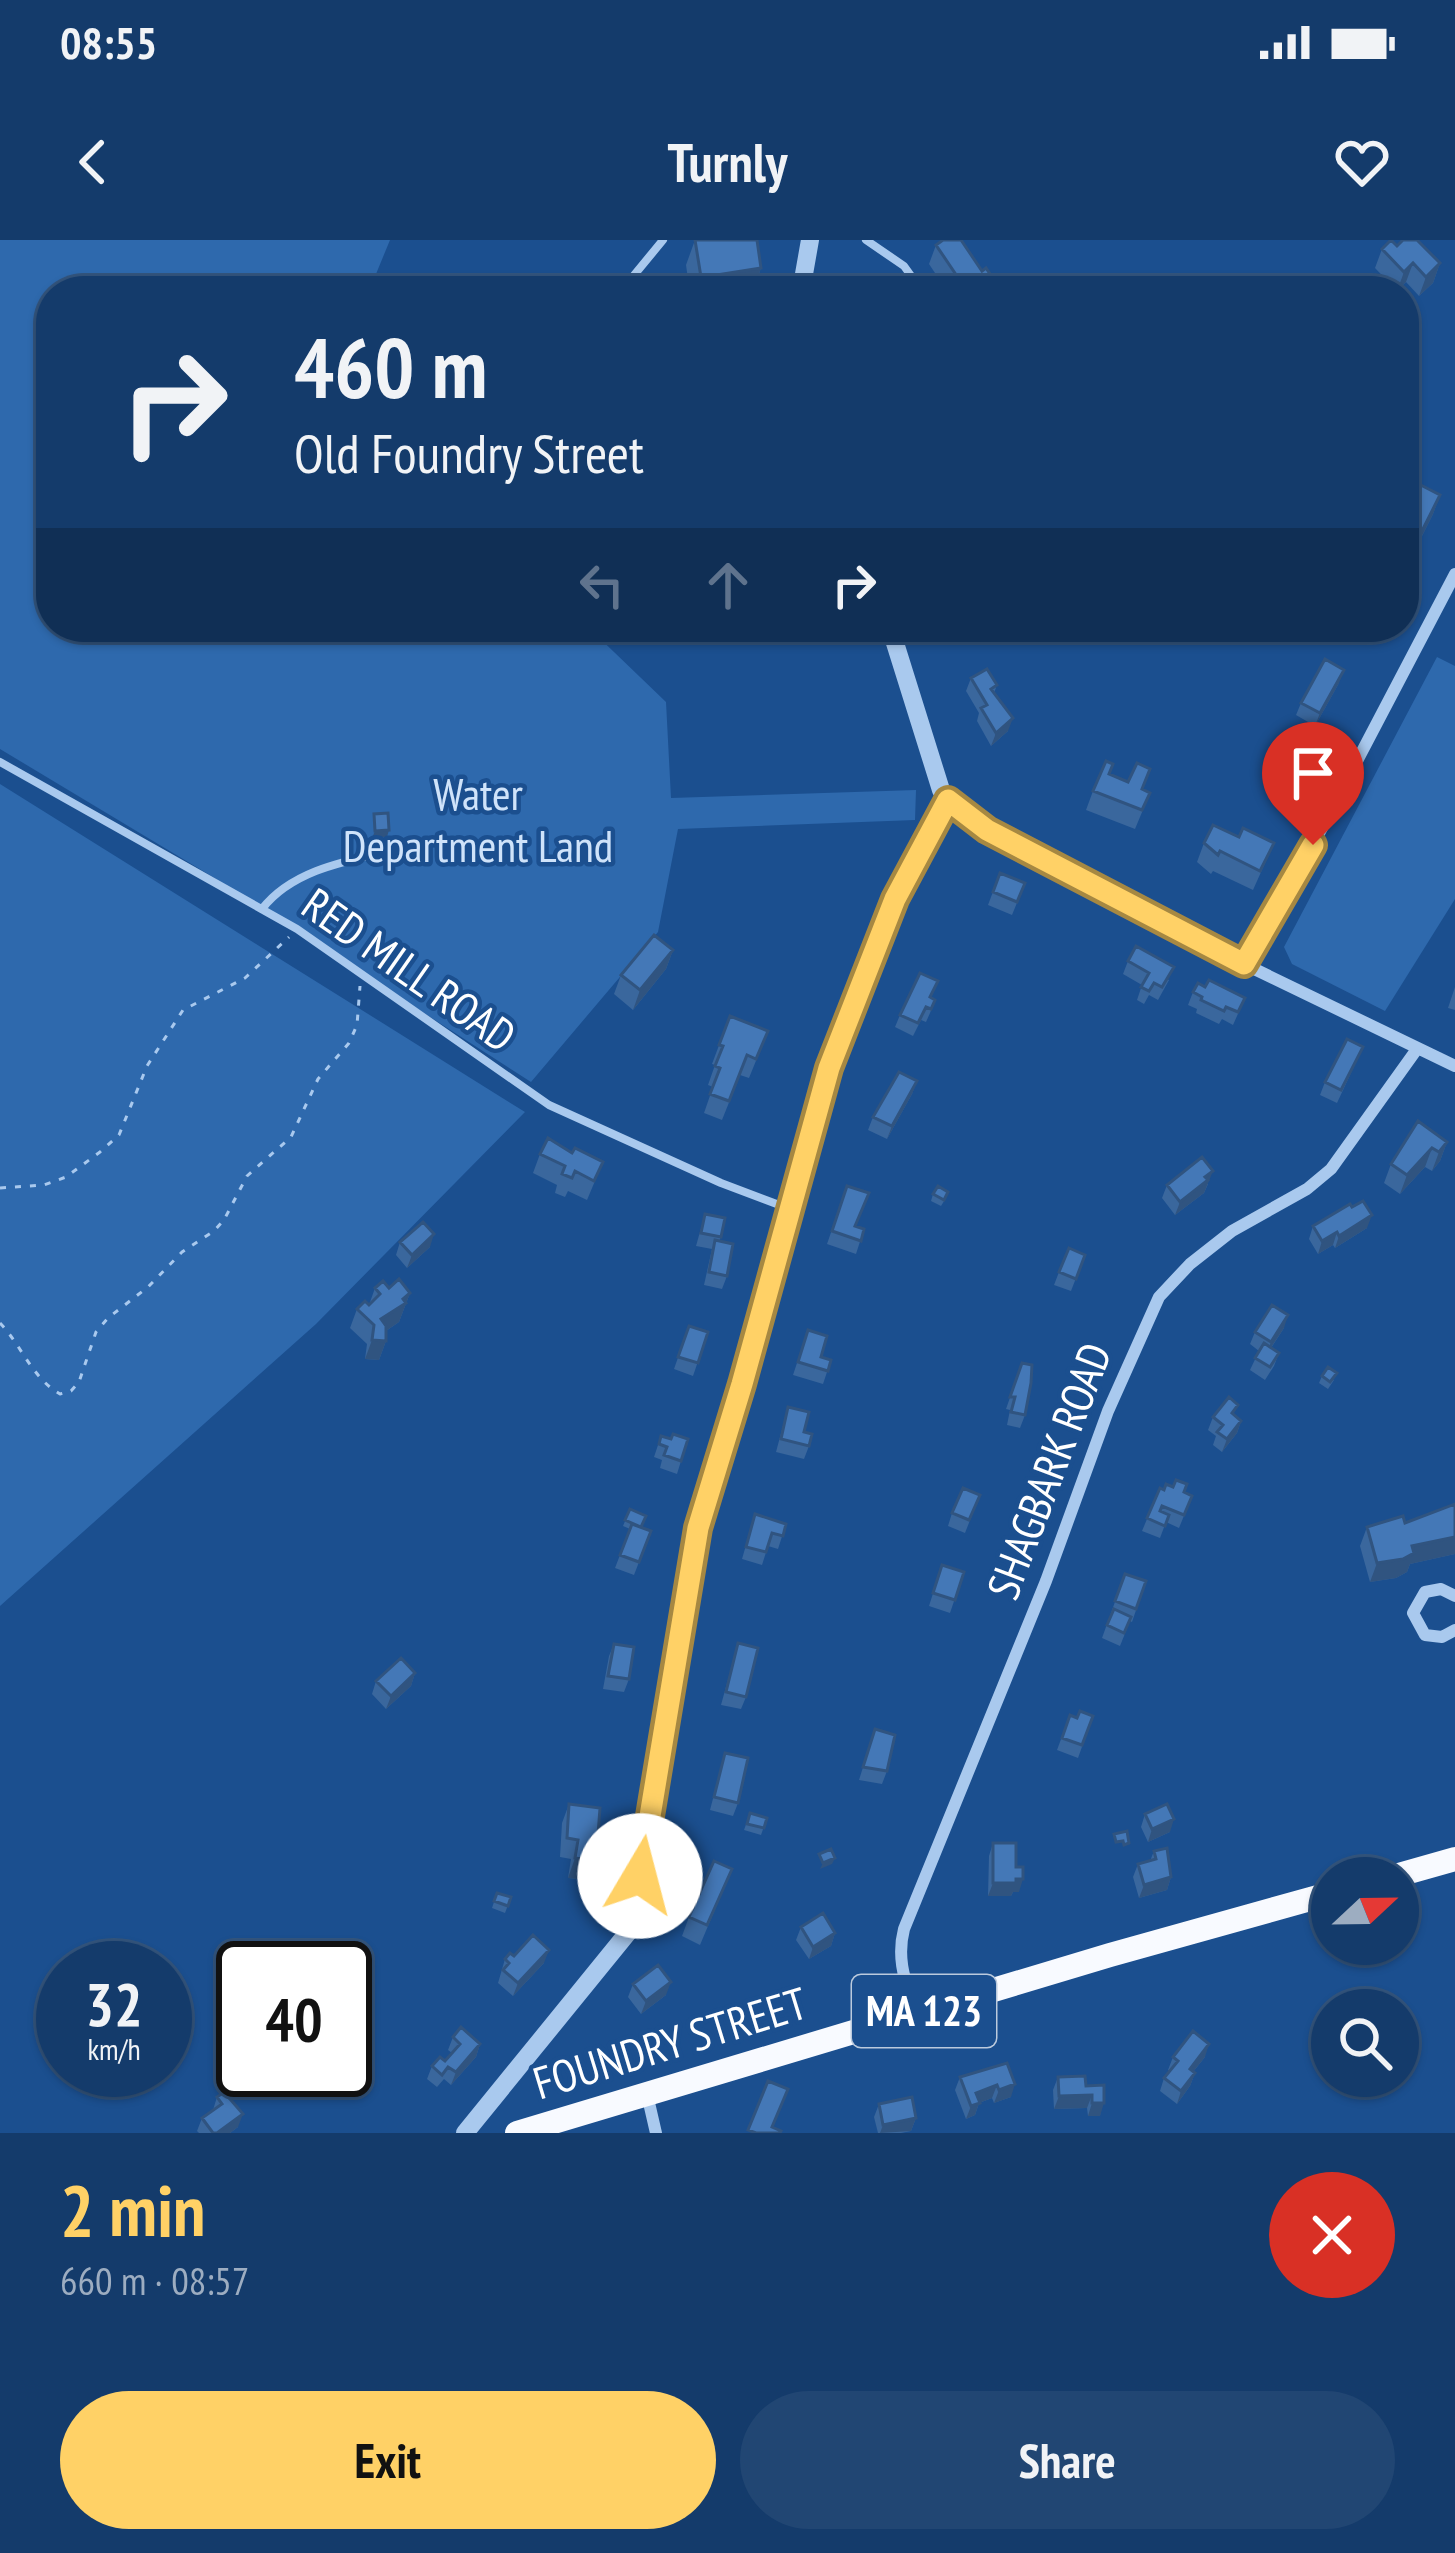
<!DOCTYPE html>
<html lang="en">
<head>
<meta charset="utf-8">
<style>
	body { margin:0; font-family:"PT Sans Narrow",sans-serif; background:#214673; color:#f1f3f6; height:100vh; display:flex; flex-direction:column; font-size:45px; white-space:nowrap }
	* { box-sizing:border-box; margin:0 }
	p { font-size:39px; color:#9dadc1 }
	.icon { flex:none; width:66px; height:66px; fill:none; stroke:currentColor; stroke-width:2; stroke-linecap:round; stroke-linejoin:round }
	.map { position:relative; height:1893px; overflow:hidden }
	.side { display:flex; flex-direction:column; background:#143b6b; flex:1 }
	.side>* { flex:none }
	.guide { position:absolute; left:36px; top:36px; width:1383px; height:366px; border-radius:48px; box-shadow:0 3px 9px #0004,0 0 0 3px #33557e; background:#143b6b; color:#f1f3f6; overflow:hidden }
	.needle { width:78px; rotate:68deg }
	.buttons { position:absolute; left:1311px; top:1617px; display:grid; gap:24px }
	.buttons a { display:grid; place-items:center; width:108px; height:108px; border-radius:50%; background:#143b6b; box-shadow:0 3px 9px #0004,0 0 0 3px #33557e; font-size:60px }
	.speed { position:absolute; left:36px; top:1701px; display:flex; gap:24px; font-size:60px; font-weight:700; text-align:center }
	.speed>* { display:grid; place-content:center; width:156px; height:156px; border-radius:50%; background:#143b6b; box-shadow:0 3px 9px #0004,0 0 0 3px #33557e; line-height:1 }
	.speed small { font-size:30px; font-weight:400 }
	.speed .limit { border:6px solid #111; border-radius:18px; background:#fff; color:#111 }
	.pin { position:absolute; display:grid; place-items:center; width:102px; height:102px; color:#fff; margin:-123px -51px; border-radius:50% 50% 50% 0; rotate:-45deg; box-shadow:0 0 12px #0007 }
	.pin .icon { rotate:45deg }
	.me { position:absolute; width:132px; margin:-66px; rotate:8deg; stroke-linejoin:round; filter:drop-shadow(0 0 9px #0008) }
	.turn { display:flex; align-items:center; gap:42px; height:252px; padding:0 60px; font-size:54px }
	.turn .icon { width:156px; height:156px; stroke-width:2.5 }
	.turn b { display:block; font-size:84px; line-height:102px }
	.lanes { display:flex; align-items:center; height:114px; padding:0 60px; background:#0003; justify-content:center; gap:60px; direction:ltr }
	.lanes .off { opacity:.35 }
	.round { display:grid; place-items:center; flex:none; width:126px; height:126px; border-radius:63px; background:#214673 }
	.headline { display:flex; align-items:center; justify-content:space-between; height:204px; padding:0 60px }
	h1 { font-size:72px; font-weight:700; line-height:90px; color:#ffd166 }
	.cta { display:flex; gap:24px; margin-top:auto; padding:24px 60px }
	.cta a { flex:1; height:138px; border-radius:72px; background:#ffd166; color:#111; font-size:48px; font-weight:700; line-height:138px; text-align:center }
	.cta a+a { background:#214673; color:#f1f3f6 }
	.status { display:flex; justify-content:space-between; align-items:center; height:84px; padding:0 60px; background:#143b6b; direction:ltr }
	.status svg { height:33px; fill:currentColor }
	header { display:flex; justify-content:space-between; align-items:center; height:156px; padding:0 60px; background:#143b6b; font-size:54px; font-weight:700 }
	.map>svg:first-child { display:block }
	.green { fill:#2e69ad }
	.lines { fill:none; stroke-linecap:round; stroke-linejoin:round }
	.path { stroke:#a9c9ee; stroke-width:3; stroke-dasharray:6 9; stroke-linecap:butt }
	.service { stroke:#a9c9ee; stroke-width:8 }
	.minor { stroke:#a9c9ee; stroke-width:12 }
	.tertiary { stroke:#a9c9ee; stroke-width:18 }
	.trunk { stroke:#f8faff; stroke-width:24 }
	.wall { fill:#3a679d }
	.shaded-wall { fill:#305480 }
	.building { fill:#4478b7; stroke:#305480; stroke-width:3 }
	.route-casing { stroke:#a68842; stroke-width:30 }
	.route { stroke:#ffd166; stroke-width:21 }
	.labels { text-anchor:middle; stroke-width:9; stroke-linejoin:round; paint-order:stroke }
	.shield { fill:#1b4f8f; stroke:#bbcadd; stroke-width:3 }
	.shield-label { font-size:42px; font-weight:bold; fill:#fff }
	.park-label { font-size:45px; fill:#cfe3fa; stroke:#1b4f8f }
	.street-label { font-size:45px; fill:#fff; stroke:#1b4f8f }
</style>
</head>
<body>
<div class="status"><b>08:55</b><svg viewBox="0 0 49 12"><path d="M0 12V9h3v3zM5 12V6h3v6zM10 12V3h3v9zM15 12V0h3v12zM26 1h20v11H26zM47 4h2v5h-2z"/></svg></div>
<header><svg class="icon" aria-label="back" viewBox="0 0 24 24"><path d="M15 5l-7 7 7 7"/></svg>Turnly<svg class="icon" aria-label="heart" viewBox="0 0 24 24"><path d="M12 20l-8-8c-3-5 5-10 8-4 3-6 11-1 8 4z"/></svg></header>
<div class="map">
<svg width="1455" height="1893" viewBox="0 0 1455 1893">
	<rect width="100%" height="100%" fill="#1b4f8f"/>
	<path class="green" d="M0,0H390L369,51H51V387H588L666,462L671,558L916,550L915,580L678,589L658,692L531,842L213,637L0,509Z
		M1437,417L1455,426V659L1385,771L1292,724L1284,707Z
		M0,544L525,872L316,1084L0,1366Z"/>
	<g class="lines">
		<path class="path" d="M0,948L44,945L66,937L100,912L119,895L147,826L183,770L245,738L289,697
			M0,1083C22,1106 32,1138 60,1154L71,1151L79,1142L96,1092L108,1078L148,1047L182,1012L214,991L224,980L247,936L291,897L318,839L349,803L357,785L360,746"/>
		<path class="service" d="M866,0L904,26L922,51
			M621,51L663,0
			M0,522L297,689L549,865L721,943L790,969
			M262,669C296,625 361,619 411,606"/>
		<path class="minor" d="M948,559L957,570L987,590L1244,724L1455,826
			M1244,724L1313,605L1455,334
			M1455,1356L1441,1349L1425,1352L1413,1373L1425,1395L1442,1397L1455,1390
			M915,1773C906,1743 896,1720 904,1689L1046,1341L1108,1171L1159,1057L1190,1024L1232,991L1307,949L1331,929L1417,809
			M647,1854L656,1893"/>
		<path class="tertiary" d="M801,51L810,0
			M465,1893L630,1690L698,1288L766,1062L829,828L895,659L948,559L941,550L890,387"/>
		<path class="trunk" d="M1388,1638L1455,1619
			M517,1893L1110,1715L1332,1653"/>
	</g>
	<path class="wall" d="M695,0L761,28L753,51H667L688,39L686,25Z
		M936,5L982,31L1000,49L999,51H947L929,24Z
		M1397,6L1440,23L1433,43L1419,56L1406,42L1397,51L1375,28L1382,9Z
		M1440,255L1433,274L1412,316L1404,312V258Z
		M971,438L997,445L994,453L1008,491L991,506L977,481L979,473L966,451Z
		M1339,443L1315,486L1296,475L1301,463Z
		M1110,534L1150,553L1135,589L1086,570L1093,551Z
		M1239,597L1274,603L1253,650L1213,631L1211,634L1197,622L1204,603Z
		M1000,633L1025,643L1012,675L988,665Z
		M673,710L666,729L633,770L614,754L621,735Z
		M1128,721L1169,740L1158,760L1149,755L1144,764L1137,760L1142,745L1123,734Z
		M1205,747L1245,758L1233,785L1222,779L1219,784L1196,773L1197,769L1188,765L1193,752Z
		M1455,747V770L1448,768Z
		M931,758L935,760L930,773L926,782L921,780L913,796L895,787L900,775Z
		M730,776L768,791L749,838L740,835L722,880L704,873L713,847L708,845L715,825L712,824Z
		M1363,807L1337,863L1320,855L1325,842Z
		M917,841L912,854L887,899L868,890L873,877Z
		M1447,902L1440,921L1432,931L1425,927L1400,954L1384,943L1391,924Z
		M572,913L603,922L587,960L568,951L565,957L555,953L557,945L533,933L540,914Z
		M1208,944L1204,953L1175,975L1162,958L1167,945Z
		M847,946L856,986L864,989L856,1014L827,1004Z
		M933,954L946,958L941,966L931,961Z
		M705,974L721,997L719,1001L727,1036L722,1049L704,1045L712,1009L696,1006Z
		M1313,986L1367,988L1335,1008L1333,1005L1318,1014L1309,999Z
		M400,1002L430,1007L407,1028L396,1015Z
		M1085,1015L1071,1051L1054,1045L1059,1032Z
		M375,1048H389L410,1053L399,1082L386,1091V1101L379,1120L365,1119L367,1104L350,1088L357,1069L369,1065Z
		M689,1086L708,1092L693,1136L674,1129Z
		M1284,1088L1271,1108L1279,1113L1274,1126L1265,1140L1250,1130L1259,1111L1250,1104L1255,1092Z
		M808,1090L821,1117L831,1120L823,1144L793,1135Z
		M1022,1123L1025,1175L1020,1188L1007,1185L1010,1170L1006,1169Z
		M1322,1136L1334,1140L1328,1149L1319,1143Z
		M788,1167L809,1206L804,1219L776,1212Z
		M1234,1175L1241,1181L1237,1193L1222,1212L1213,1205L1216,1196L1208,1190L1213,1177Z
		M661,1196L681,1221L677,1234L660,1228L662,1220L654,1217Z
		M1160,1248L1184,1252L1192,1256L1179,1288L1166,1282L1160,1298L1142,1291Z
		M980,1255L965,1293L948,1286L952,1273Z
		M1455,1264V1314L1410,1324L1407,1332L1396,1338L1370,1342L1360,1306L1367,1287L1405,1283Z
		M630,1269L642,1287L651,1291L634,1335L615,1328L630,1289L623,1286Z
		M755,1274L786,1284L778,1309L768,1306L762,1325L742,1319Z
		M942,1325L964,1332L950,1373L929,1366Z
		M1125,1334L1146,1341L1132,1382L1130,1381L1120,1406L1102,1398Z
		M738,1403L746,1457L741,1469L721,1465Z
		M614,1404L629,1439L624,1452L603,1449L609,1416Z
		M415,1433L411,1446L386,1469L372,1454L376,1441Z
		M1070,1475L1077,1478L1093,1476L1078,1518L1057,1510Z
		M875,1489L887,1531L882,1544L859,1540Z
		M725,1513L738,1563L733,1576L710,1570Z
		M569,1564L589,1640L568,1638L571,1619L560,1617L562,1583Z
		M750,1573L767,1578L761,1595L744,1590Z
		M1145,1574L1170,1592L1148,1602L1141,1587Z
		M993,1603L1016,1627L1019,1652H1013L1011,1656H988L989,1616Z
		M1154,1611L1171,1637L1167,1650L1139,1658L1133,1637L1138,1624L1150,1621Z
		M732,1629L700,1705L682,1696L689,1677Z
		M497,1653L511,1657L505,1673L492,1668Z
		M801,1687L835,1693L831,1706L809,1719L796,1700Z
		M221,1714L243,1728V1749L239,1752L216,1727Z
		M514,1716L544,1723L513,1756L498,1743L505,1719Z
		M633,1744L666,1755L641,1774L628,1757Z
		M453,1797L480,1804L476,1817L451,1845L444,1839L437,1847L427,1839L432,1826L445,1821L452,1813L448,1810Z
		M1173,1817H1205L1193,1832L1195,1833L1190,1846L1177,1864L1160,1851L1164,1838L1170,1831L1168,1830Z
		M1007,1823L1011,1857L994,1863L992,1858L979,1863L975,1875L966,1879L955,1850L960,1837Z
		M1058,1837L1086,1846L1104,1845L1100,1876H1088L1087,1868L1054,1869L1053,1850Z
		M217,1857L238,1887L230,1893H199L197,1891L202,1878L213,1870Z
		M879,1864L916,1878L911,1891L901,1893H878L874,1877Z"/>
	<path class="shaded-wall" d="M1413,23L1406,42L1397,51L1404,32Z
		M1440,23L1433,43L1419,56L1426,37Z
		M761,28L753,51H699L704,37Z
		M1440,255L1433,274L1412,316L1419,297Z
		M1344,430L1339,443L1315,486L1320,473Z
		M1013,478L1008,491L991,506L996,493Z
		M389,590L387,597L372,598L375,591Z
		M673,710L666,729L633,770L640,750Z
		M917,841L912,854L887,899L892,886Z
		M1447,902L1440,921L1432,931L1439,912Z
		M1432,908L1425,927L1400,954L1407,935Z
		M1213,931L1204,953L1175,975L1180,962Z
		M1372,975L1367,988L1335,1008L1339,996Z
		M1337,992L1333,1005L1318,1014L1322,1001Z
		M434,994L430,1007L407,1028L412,1015Z
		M410,1053L399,1082L374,1099L381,1079Z
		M1288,1075L1284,1088L1266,1115L1271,1102Z
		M372,1100L386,1101L379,1120L365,1119Z
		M1241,1181L1237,1193L1222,1212L1227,1199Z
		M1455,1297V1314L1410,1324L1407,1332L1396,1338L1370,1342L1377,1323L1412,1306Z
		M415,1433L411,1446L386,1469L391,1456Z
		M1174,1579L1170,1592L1148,1602L1152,1589Z
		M575,1618L596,1621L589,1640L568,1638Z
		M835,1618L832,1624L820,1629L823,1623Z
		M1171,1637L1167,1650L1139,1658L1144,1645Z
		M1016,1639H1023L1019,1652H1013L1011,1656H988L993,1643Z
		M835,1693L831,1706L809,1719L813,1707Z
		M549,1710L544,1723L513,1756L518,1743Z
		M671,1742L666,1755L641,1774L646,1761Z
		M480,1804L476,1817L451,1845L456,1832Z
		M1209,1804L1205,1817L1185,1842L1190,1829Z
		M1195,1833L1190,1846L1177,1864L1181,1851Z
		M1015,1844L1011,1857L994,1863L999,1850Z
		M997,1845L992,1858L979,1863L975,1875L966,1879L976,1853Z
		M1092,1855L1087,1868L1054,1869L1059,1856Z
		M1092,1863H1104L1100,1876H1088Z
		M243,1874L238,1887L230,1893H217Z
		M916,1878L911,1891L880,1893L883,1885Z"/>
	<path class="building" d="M695,0H757L761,28L704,37L706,51H667L665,42L701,37Z
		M943,0H961L982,31L986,28L1000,49L996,51H954L963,45L936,5Z
		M1391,0L1397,6L1403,0H1417L1440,23L1426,37L1413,23L1404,32L1382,9Z
		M1413,241L1440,255L1419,297L1404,289V258Z
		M1325,419L1344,430L1320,473L1301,463Z
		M987,429L997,445L991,449L1013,478L996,493L981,468L987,465L971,438Z
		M1106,521L1113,524L1109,534L1128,542L1137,523L1150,529L1142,549L1150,553L1142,570L1093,551Z
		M388,573L389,590L375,591L374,574Z
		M1213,585L1239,597L1243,588L1274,603L1260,631L1220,611L1218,615L1204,603Z
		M1000,633L1025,643L1017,662L993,652Z
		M654,695L673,710L640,750L621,735Z
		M1136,706L1174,727L1162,747L1154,743L1149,751L1141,747L1149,733L1128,721Z
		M920,733L938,741L930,757L935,760L931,769L926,767L918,783L900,775Z
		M1209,740L1245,758L1238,772L1226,767L1224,771L1201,760L1202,757L1193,752L1198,743L1205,747Z
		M730,776L768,791L756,819L747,815L729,861L710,854L720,828L715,826L723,806L719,805Z
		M1347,799L1363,807L1341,850L1325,842Z
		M899,832L917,841L892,886L873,877Z
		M1418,881L1447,902L1439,912L1432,908L1407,935L1391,924Z
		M548,898L572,913L575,908L603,922L594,941L575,931L572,938L562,934L565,926L540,914Z
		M1202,917L1213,931L1205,937L1208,940L1180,962L1167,945Z
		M847,946L869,953L855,986L864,989L861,1001L832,991Z
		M938,946L948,952L944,960L933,954Z
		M1363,961L1372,975L1339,996L1337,992L1322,1001L1313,986L1350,964L1352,967Z
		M705,974L725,978L721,997L701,993Z
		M423,982L434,994L412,1015L400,1002Z
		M715,1000L733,1004L727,1036L709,1032Z
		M1069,1008L1085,1015L1076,1039L1059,1032Z
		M399,1039L410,1053L403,1059L406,1063L381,1079L386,1086V1101L372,1100L374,1085L357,1069L365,1061L369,1065L380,1054L375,1048L383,1041L389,1048Z
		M1272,1065L1288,1075L1271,1102L1255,1092Z
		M689,1086L708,1092L698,1123L678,1117Z
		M808,1090L827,1096L821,1117L831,1120L828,1131L798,1122Z
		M1264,1103L1279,1113L1270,1127L1255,1118Z
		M1022,1123L1032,1125L1031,1143L1025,1175L1011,1172L1015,1157H1010Z
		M1328,1127L1337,1133L1330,1142L1322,1136Z
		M1229,1157L1238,1165L1232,1173L1241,1181L1227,1199L1217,1192L1223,1185L1213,1177Z
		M788,1167L809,1172L804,1192L812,1194L809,1206L781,1199Z
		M673,1194L688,1199L681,1221L664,1215L667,1207L659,1204L661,1196L671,1199Z
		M1176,1240L1187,1244L1184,1252L1192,1256L1184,1275L1162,1266L1160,1271L1169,1275L1165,1286L1147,1278L1160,1248L1164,1250L1166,1244L1173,1247Z
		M963,1248L980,1255L969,1280L952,1273Z
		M1455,1264V1297L1412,1306L1414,1313L1403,1319L1377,1323L1367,1287L1403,1276L1405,1283Z
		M630,1269L646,1276L641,1287L625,1280Z
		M755,1274L786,1284L783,1296L772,1293L766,1312L746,1307Z
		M632,1284L651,1291L639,1322L620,1315Z
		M942,1325L964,1332L955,1360L933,1353Z
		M1125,1334L1146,1341L1136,1369L1115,1361Z
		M1114,1369L1131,1377L1124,1393L1107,1385Z
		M738,1403L758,1408L746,1457L726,1452Z
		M614,1404L634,1407L629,1439L608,1436Z
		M401,1418L415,1433L391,1456L376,1441Z
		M1080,1471L1093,1476L1082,1505L1062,1498L1070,1475L1077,1478Z
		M875,1489L895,1495L887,1531L863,1527Z
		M725,1513L748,1518L738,1563L714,1557Z
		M569,1564L600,1568L596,1621L575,1618L578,1600L567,1598Z
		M1167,1564L1174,1579L1152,1589L1145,1574Z
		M750,1573L767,1578L764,1588L747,1584Z
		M1127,1591L1129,1603L1124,1605L1123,1601L1116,1602L1114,1594Z
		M993,1603H1016V1627H1023V1639H1016V1643H993Z
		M1167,1608L1171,1637L1144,1645L1138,1624L1156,1619L1154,1611Z
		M831,1609L835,1618L823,1623L819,1614Z
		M714,1621L732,1629L707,1685L689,1677Z
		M497,1653L511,1657L508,1666L494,1661Z
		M823,1673L835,1693L813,1707L801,1687Z
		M533,1695L549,1710L518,1743L503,1730L509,1723L505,1719L510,1713L514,1716Z
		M233,1703L255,1728H243V1738L221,1714Z
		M658,1725L671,1742L646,1761L633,1744Z
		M461,1787L480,1804L456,1832L448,1827L442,1835L432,1826L440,1817L445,1821L460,1804L453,1797Z
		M1193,1791L1209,1804L1190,1829L1195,1833L1181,1851L1164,1838L1178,1821L1173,1817Z
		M1007,1823L1015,1844L999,1850L997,1845L976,1853L980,1863L971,1866L960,1837Z
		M1085,1836L1086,1846L1104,1845V1863H1092V1855L1059,1856L1058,1837Z
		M768,1841L788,1849L772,1887L781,1891L780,1893H756L748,1890Z
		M224,1852L243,1874L217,1893H213L202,1878L222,1864L217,1857Z
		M912,1857L916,1878L883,1885L879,1864Z"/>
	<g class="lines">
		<defs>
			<path id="route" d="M640,1636L698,1288L742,1144L829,828L895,659L948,560L987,590L1244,724L1313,605"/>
		</defs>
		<use href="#route" class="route-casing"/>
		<use href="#route" class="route"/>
	</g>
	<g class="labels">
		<rect class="shield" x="852" y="1735" width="144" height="72" rx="9"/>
		<g class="shield-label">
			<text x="924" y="1786">MA 123</text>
		</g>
		<g class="park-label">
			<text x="478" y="570">Water<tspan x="478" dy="52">Department Land</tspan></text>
		</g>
		<g class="street-label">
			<text transform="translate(409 730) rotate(35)" y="16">RED MILL ROAD</text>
			<text transform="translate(1049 1231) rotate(-69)" y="16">SHAGBARK ROAD</text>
			<text transform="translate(670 1803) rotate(-17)" y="16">FOUNDRY STREET</text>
		</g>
	</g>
</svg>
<div class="buttons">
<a><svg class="needle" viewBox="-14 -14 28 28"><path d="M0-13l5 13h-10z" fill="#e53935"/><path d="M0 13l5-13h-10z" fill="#9dadc1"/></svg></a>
<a><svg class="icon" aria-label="search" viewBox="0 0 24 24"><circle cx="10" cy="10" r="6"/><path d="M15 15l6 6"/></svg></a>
</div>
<div class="speed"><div>32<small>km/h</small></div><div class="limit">40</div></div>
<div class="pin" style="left:1313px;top:605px;background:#d93025"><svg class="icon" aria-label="arrive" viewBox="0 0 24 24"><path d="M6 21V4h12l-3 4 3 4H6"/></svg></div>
<svg class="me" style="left:640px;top:1636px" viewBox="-20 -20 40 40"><circle r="19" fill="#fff"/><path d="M0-13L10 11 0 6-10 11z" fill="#ffd166"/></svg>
<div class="guide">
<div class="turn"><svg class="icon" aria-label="right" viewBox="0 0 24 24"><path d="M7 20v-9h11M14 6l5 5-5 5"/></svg><div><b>460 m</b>Old Foundry Street</div></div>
<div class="lanes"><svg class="icon off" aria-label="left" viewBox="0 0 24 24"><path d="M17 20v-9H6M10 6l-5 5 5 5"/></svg><svg class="icon off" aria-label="ahead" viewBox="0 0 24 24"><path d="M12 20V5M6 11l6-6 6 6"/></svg><svg class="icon" aria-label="right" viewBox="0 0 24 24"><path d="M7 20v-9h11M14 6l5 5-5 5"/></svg></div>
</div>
</div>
<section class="side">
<div class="headline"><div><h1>2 min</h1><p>660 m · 08:57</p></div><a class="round" style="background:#d93025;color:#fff"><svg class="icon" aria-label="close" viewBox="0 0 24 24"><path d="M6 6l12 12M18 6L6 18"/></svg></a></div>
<div class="cta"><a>Exit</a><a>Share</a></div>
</section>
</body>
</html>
